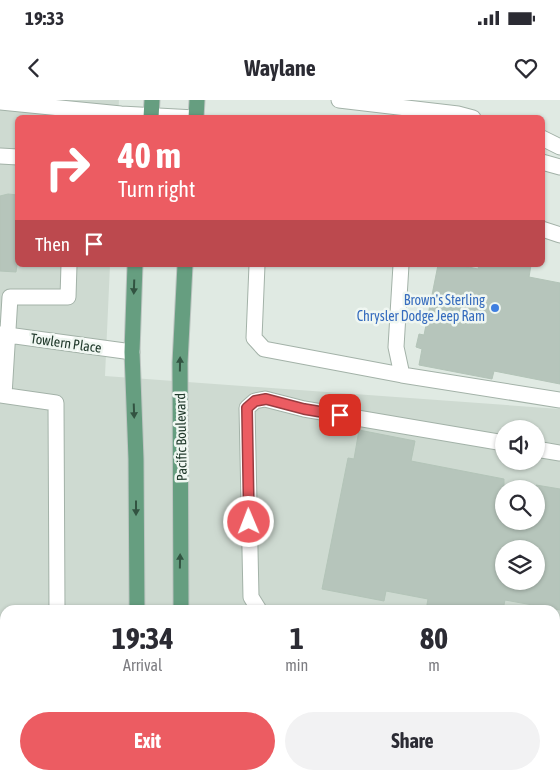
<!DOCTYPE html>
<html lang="en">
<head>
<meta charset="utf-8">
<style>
	body { margin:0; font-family:"Asap Condensed",sans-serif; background:#f2f2f3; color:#2b2b33; height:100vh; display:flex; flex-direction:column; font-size:19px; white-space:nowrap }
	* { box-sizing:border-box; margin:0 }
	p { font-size:16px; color:#7c7c81 }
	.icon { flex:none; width:28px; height:28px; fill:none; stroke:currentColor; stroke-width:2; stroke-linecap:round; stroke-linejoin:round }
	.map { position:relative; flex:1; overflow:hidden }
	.sheet { position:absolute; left:0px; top:505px; width:560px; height:175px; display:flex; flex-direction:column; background:#fff; border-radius:15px 15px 0 0; box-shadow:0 1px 4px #0004 }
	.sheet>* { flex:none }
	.top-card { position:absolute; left:15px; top:15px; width:530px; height:152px; border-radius:8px; box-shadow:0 1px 4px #0004; background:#ec5c62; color:#fff; overflow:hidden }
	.fabs { position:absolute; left:495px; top:320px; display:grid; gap:10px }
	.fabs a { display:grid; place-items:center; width:50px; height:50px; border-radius:50%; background:#fff; box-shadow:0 1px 4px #0004; font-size:25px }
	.pin { position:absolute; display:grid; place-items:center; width:42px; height:42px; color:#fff; margin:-21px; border-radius:10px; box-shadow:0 2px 8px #0006 }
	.me { position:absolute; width:55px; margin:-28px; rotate:359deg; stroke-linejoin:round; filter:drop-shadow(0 0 4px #0008) }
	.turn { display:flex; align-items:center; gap:18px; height:105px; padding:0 20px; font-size:22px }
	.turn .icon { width:65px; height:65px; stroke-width:2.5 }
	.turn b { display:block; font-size:35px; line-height:42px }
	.then { display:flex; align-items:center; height:48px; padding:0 20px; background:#0003; gap:10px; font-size:19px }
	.eta { display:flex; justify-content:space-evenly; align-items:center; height:85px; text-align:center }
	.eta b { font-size:30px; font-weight:700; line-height:35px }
	.action { display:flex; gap:10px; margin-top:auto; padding:10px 20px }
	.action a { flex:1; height:58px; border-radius:30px; background:#ec5c62; color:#fff; font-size:20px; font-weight:700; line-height:58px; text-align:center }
	.action a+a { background:#f2f2f3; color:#2b2b33 }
	.status { display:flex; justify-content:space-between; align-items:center; height:35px; padding:0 25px; background:#fff; direction:ltr }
	.status svg { height:14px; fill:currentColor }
	header { display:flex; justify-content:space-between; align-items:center; height:65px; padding:0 20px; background:#fff; font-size:22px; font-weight:700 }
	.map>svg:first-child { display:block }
	.built { fill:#cedad1; fill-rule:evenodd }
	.building { fill:#b6c5bb; stroke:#b3c4b8; fill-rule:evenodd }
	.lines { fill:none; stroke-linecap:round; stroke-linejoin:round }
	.minor-casing { stroke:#a3b2a8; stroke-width:17 }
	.major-casing { stroke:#bcc4c0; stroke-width:17 }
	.path { stroke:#82ad93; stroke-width:3; stroke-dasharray:2.5 4; stroke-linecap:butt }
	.minor { stroke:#fff; stroke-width:15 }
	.major { stroke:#669e80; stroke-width:15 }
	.oneway { fill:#325341 }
	.route-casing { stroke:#993c40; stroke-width:12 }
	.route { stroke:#ec5c62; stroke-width:9 }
	.shop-dot { fill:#3f7fe0; stroke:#f0f7f2; stroke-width:2 }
	.labels { text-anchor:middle; stroke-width:5; stroke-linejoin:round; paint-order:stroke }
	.shop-label { font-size:14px; fill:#366cbe; stroke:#f0f7f2; text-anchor:end }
	.street-label { font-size:14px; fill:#213a2c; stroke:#f0f7f2 }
</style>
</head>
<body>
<div class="status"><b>19:33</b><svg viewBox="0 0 49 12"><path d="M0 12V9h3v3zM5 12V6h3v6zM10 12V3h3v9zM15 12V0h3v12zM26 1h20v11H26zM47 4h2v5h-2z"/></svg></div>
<header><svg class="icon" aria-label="back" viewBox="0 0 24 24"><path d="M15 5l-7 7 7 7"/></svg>Waylane<svg class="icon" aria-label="heart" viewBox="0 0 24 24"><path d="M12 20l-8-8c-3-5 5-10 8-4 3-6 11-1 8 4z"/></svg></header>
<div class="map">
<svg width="560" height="680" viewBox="0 0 560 680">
	<rect width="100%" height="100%" fill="#e0eae3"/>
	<path class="built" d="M0,0H119L118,17L18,18V165H110L105,276L560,309V680H0ZM504,329H536V361H504ZM504,389H536V421H504ZM504,449H536V481H504ZM5,510H555V675H5Z"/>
	<path class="building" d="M8,94L18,95V159L16,172L0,171V96Z
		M438,165H459L478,169L479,165H531L529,177L560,183V284L494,271L492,279L419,265L422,249L416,247L419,234L424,235Z
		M359,330L415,341L411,361L504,379V421H536V385L560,389V510L505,500L503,510H426L428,499L386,491L384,501L322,489L348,358L354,359ZM504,449H536V481H504Z"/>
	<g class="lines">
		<defs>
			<path id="minor" d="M339,0L458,14L473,18
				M0,2L121,14L195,18
				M542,38L560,47
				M0,56L18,57
				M542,62L560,67
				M542,129L560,135
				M257,165L254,238L264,249L402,275
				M401,165L396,247L402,275L560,300
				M0,234L132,252
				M0,295L56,303L57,510
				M4,295L10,197H68L69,165
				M536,349L560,353
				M259,510L251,497L247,308L255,301L265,299L304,309L504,343
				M555,564L560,555
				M0,592H5
				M531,675L537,680
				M17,680L18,675"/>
			<path id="major" d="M151,18L152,0
				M196,18L197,0
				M135,165L132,252L136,359L137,510
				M181,510L180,263L185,165
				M145,675L146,680
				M190,675V680"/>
		</defs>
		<use href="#minor" class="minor-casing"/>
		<use href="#major" class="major-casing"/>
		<path class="path" d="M221,675V680"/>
		<use href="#minor" class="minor"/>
		<use href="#major" class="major"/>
	</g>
	<defs><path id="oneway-solid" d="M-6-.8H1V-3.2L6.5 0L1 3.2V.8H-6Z" transform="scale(1.25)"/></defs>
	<g class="oneway">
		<use href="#oneway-solid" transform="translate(134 187) rotate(92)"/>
		<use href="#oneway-solid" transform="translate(180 264) rotate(-89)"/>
		<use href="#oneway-solid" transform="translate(134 311) rotate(88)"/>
		<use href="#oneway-solid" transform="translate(136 408) rotate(90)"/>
		<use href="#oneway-solid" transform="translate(180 461) rotate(-89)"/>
	</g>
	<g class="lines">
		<defs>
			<path id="route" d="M249,422L247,308L255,301L266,299L304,309L340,315"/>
		</defs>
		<use href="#route" class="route-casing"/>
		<use href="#route" class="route"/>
	</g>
	<circle class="shop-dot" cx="495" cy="208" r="5"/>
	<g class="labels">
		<g class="shop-label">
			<text x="485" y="205">Brown's Sterling<tspan x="485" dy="16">Chrysler Dodge Jeep Ram</tspan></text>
		</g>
		<g class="street-label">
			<text transform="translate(66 243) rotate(8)" y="5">Towlern Place</text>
			<text transform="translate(181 337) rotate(-91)" y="5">Pacific Boulevard</text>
		</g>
	</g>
</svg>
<div class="fabs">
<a><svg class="icon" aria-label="sound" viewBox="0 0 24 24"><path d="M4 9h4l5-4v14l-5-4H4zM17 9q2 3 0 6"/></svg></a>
<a><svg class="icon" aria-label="search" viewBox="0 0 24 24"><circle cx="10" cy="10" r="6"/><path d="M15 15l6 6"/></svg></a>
<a><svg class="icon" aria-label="layers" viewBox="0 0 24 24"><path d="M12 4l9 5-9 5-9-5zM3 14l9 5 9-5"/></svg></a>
</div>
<div class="pin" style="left:340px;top:315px;background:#d93025"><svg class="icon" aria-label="arrive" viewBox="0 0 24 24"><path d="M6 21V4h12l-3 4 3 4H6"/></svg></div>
<svg class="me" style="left:249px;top:422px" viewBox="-20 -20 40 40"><circle r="17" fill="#ec5c62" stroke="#fff" stroke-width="3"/><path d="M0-11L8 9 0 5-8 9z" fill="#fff"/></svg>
<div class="top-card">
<div class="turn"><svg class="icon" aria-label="right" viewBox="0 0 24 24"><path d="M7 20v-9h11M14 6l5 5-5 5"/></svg><div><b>40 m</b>Turn right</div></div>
<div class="then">Then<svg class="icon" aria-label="arrive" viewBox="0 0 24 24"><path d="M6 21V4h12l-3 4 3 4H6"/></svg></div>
</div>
<section class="sheet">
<div class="eta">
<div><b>19:34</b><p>Arrival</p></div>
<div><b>1</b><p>min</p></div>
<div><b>80</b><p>m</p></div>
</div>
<div class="action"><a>Exit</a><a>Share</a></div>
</section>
</div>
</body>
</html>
